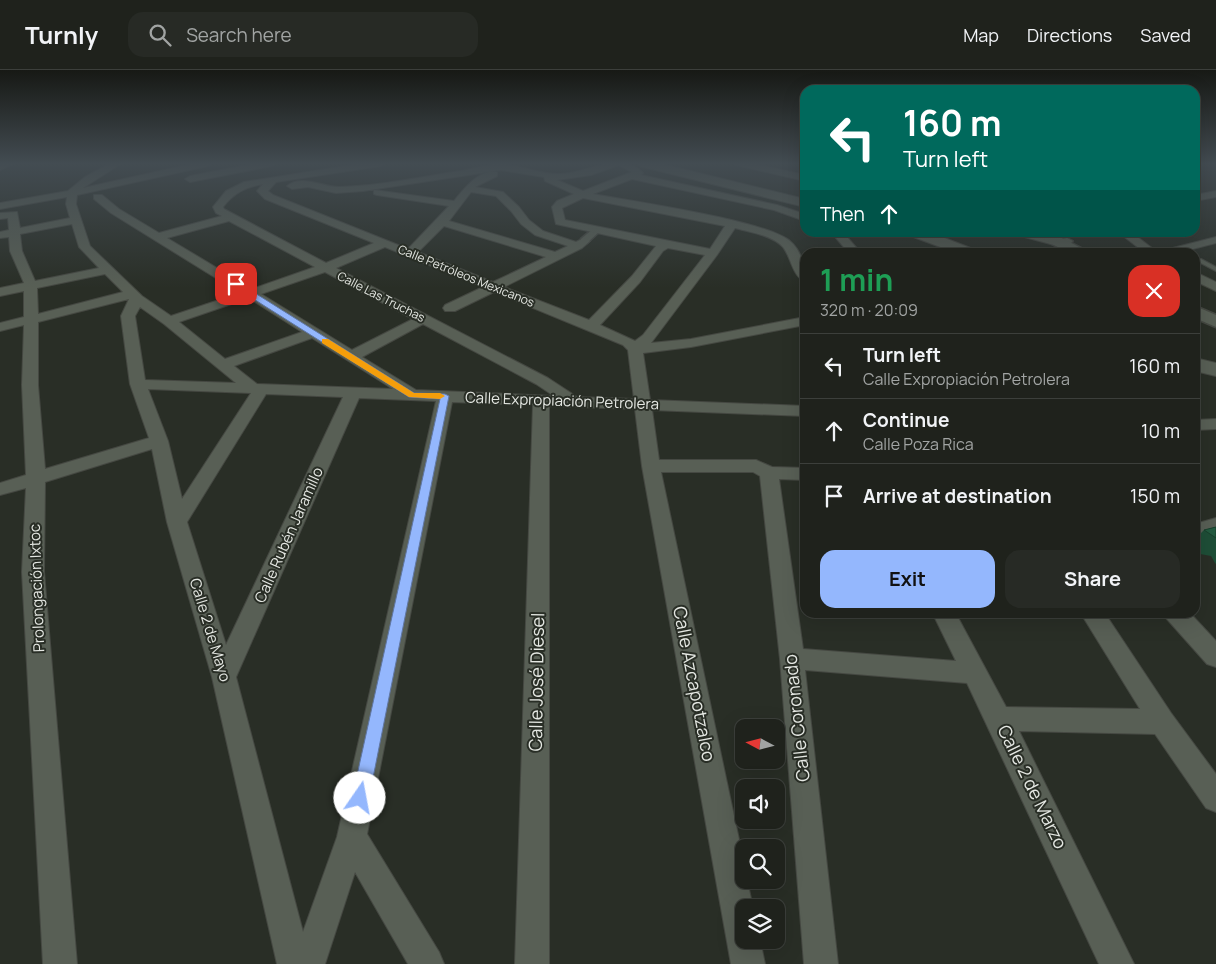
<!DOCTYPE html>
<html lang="en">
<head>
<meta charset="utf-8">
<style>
	body { margin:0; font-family:Manrope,sans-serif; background:#272a25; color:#f1f3f6; height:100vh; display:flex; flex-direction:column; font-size:19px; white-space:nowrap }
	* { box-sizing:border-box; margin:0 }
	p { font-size:16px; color:#a1a4a3 }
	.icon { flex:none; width:28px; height:28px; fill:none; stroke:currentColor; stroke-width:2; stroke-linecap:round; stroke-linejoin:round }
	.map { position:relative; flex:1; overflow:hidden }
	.side { position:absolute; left:800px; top:178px; width:400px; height:370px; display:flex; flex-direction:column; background:#1f221c; border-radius:15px; box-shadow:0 5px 20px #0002,0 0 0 1px #3c3f3b }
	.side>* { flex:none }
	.banner { position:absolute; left:800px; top:15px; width:400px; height:152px; border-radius:15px; box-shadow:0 5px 20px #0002,0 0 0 1px #3c3f3b; background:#00695c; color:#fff; overflow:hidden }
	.needle { width:32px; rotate:277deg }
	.fabs { position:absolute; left:735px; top:649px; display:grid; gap:10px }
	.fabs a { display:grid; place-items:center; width:50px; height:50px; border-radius:10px; background:#1f221c; box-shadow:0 5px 20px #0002,0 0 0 1px #3c3f3b; font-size:25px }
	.pin { position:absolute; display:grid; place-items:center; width:42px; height:42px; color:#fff; margin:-21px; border-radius:10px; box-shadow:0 2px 8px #0006 }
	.me { position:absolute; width:55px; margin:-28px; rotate:12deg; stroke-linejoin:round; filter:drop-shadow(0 0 4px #0008) }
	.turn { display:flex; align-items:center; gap:18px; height:105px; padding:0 20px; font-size:22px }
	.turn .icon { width:65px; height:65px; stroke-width:2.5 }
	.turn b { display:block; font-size:35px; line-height:42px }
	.then { display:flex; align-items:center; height:48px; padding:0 20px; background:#0003; gap:10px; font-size:19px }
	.round { display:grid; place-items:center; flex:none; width:52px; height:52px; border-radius:15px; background:#272a25 }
	.summary { display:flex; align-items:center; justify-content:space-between; height:85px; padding:0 20px }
	h1 { font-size:30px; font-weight:700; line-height:38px; color:#1e9e55 }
	.button { display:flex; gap:10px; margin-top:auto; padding:10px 20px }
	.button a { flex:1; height:58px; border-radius:15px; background:#94b7fd; color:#111; font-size:20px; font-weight:700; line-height:58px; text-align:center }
	.button a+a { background:#272a25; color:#f1f3f6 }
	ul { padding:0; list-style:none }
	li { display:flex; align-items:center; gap:15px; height:65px; padding:0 20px; border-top:1px solid #3c3f3b }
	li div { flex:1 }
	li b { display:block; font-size:19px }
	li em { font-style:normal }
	header { display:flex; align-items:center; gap:30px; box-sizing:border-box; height:70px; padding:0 25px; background:#1f221c; border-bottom:1px solid #3c3f3b }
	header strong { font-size:24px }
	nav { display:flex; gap:28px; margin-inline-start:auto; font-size:18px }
	.search { width:350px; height:45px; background:#272a25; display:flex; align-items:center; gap:12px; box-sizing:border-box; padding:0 18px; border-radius:15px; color:#a1a4a3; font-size:19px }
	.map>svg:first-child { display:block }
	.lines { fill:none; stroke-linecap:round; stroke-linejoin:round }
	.service-casing { stroke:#454842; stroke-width:2 }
	.pedestrian-casing { stroke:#454842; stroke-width:3 }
	.minor-casing { stroke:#454842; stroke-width:2 }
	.tertiary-casing { stroke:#454842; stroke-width:3 }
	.secondary-casing { stroke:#454842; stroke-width:2 }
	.service { fill:#585f55; fill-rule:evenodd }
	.pedestrian { fill:#585f55; fill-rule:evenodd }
	.minor { fill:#585f55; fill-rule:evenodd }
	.tertiary { fill:#585f55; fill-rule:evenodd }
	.secondary { fill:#585f55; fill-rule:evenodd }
	.wall { fill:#1e4e37 }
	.building { fill:#235b40; stroke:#18402d }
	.route { fill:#94b7fd; stroke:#6077a4 }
	.slow { fill:#f59e0b }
	.labels { text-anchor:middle; stroke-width:4; stroke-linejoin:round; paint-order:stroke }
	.far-street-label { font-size:12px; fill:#e5e8e3; stroke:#292e26 }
	.street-label { font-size:15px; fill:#e5e8e3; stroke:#292e26 }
	.near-street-label { font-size:18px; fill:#e5e8e3; stroke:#292e26 }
</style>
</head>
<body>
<header>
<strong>Turnly</strong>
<div class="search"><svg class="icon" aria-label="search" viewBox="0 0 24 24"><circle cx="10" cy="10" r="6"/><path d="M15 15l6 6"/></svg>Search here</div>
<nav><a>Map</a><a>Directions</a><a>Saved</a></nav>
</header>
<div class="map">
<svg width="1216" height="894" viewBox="0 0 1216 894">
	<rect width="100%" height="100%" fill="#292e26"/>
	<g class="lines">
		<defs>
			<path id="service" d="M1197,189H1201L1216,197V201L1197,191Z"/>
			<path id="pedestrian" d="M593,159L600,161L587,173H581V169Z"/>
			<path id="minor" d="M3,93H15L0,100V94Z
				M111,93H122L83,118L196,93H212L208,96L77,125L76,134L90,176L142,226L171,246L240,223L111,143L94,129V125H102L119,139L159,163L222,146L216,143L213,137L226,121L244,112L364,93H385L381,96L276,112L268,121L273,125L408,179L449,136L377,125L374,124V120L454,131C464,119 479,99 497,102V106L475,117L503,122L519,137L529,150L543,161L576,172L584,168L590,171L582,178L504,217L589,250L632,206L656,176L556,154L552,137L557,131L574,124L545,111L544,107L501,100L363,121L336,123L308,117L292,119L287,116C301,104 323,117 339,117C379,116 420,107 460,101C473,99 488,94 501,94C520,95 539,104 558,104C584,105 619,80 641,101L643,103L641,105L777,135L805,144V151L774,140L632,109L593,124C630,131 770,151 791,172C802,182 805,198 805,211C792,207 791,185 782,176C771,165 749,162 735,158L717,185L651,273L691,269L805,247V255L691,277L643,283L650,330L805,336V346L652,340L659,390H756L772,397L805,398V410L779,409L803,579L956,591L932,542H955L1006,637L1140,639L1080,542H1104L1171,643L1216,704V742L1206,738L1155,664L1019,661L1134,894H1099L967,613L805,600L838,894H804L780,589L760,406L753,402H661L744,793V810H747L753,838H744V870H760L765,894H731L642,396L635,339L549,336V894H515L533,335L452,332L367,764L439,882L444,894H408L355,802L325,894H277L212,607L167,452L152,379L45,412L44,502L77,894H43L22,502L26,418L0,425V413L26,405L22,315L24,255L0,261V253L24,247V221L0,226V218L24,213L10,181L9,167L0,168V162L9,160L8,148L0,149V143L17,142L20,158L70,148L66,134L67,127L0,139V133L68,121L85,107ZM619,95L632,102L583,121L557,110L591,105ZM263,114L257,121L265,129L374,173L326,193L224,139L223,137C234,123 245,117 263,114ZM471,122L496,126L511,141L521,154L535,165L568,176L555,182L449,151ZM583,128L725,156L710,179L565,150L562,138ZM229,151L315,197L252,219L167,168ZM72,154L79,177L99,198L35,211L22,181L20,164ZM444,156L546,187L493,212L418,182ZM385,177L483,217L445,235L443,238L445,241H455L494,222L623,275L628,280L634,329L577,327L548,308L336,198ZM668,178L705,185L643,265L635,271L600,255L640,212L663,181ZM325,202L413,249L352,280L261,224ZM105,204L123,222L38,244L37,218ZM249,228L302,262L225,289L179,252ZM129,229L121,246L130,314L149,368L45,399L38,315V252ZM140,237L164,254L236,313L145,310L135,246ZM423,254L536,314L554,326L416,320L362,287ZM312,268L393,319L257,314L234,296ZM148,319L251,323L182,429L168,371ZM266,324L343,327L226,575L187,452ZM359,328L436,331L337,767L303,862L236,607Z
				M258,93H276L272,96L190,112L185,109L190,106Z
				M735,93H751L805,105V111L736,95Z
				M1216,121V127L1195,131V125Z
				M831,162H895L896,163L890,166L847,167L860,182H848Z
				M1006,162H1028L1058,170L1067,168L1073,171L1071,173L1058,176Z
				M1118,162H1131L1157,182H1144Z
				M1216,167V173L1181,182H1163L1165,180Z
				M1195,202L1216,212V221L1195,211Z
				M1216,349V359L1195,360V350Z
				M1216,448V462L1195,469V454Z
				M1163,542H1189L1216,571V597L1207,594L1166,548Z"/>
			<path id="tertiary" d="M1030,162H1050L1083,179L1086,182H1067Z
				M1195,236L1216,245V257L1195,248Z"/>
			<path id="secondary" d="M637,93H658L805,129V137L639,96Z
				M906,162H929L973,179L975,182H954L908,165Z
				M1195,288L1216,293V306L1195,301Z"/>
		</defs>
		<use href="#service" class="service-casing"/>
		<use href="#pedestrian" class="pedestrian-casing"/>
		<use href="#minor" class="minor-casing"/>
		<use href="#tertiary" class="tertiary-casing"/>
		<use href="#secondary" class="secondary-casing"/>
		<use href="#service" class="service"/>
		<use href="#pedestrian" class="pedestrian"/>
		<use href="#minor" class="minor"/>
		<use href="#tertiary" class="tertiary"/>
		<use href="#secondary" class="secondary"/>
	</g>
	<path class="wall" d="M1216,457V494L1215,493L1211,486L1200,484L1195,480V469L1204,460Z"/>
	<path class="building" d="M1216,457V468L1204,460Z"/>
	<linearGradient id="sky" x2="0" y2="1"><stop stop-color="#171915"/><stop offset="0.43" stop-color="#434c52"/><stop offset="1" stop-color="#434c52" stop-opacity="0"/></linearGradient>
	<rect width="1216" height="218" fill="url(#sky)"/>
	<path class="route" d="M233,213H239L414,323L445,324L449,326L369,728L366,734L360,736L355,734L352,728L440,329L409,327L233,216Z"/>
	<path class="slow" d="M322,269H328L414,323H440L445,326L440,329L409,327L322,273Z"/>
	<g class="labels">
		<g class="far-street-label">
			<text transform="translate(466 206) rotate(22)" y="4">Calle Petróleos Mexicanos</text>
			<text transform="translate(381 227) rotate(27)" y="4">Calle Las Truchas</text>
		</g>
		<g class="street-label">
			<text transform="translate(562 331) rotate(2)" y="5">Calle Expropiación Petrolera</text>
			<text transform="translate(289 465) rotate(-66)" y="5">Calle Rubén Jaramillo</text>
			<text transform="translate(37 518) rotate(-92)" y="5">Prolongación Ixtoc</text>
			<text transform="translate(210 560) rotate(73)" y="5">Calle 2 de Mayo</text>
		</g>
		<g class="near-street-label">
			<text transform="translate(537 612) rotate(-89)" y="6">Calle José Diesel</text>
			<text transform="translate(694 614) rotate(79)" y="6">Calle Azcapotzalco</text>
			<text transform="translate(797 648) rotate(-96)" y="6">Calle Coronado</text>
			<text transform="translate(1032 717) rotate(64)" y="6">Calle 2 de Marzo</text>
		</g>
	</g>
</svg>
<div class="fabs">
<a><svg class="needle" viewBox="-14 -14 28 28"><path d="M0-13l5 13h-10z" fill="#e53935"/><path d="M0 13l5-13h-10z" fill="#a1a4a3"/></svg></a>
<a><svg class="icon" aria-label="sound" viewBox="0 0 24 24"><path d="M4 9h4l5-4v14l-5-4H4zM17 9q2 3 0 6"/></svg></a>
<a><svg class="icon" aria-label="search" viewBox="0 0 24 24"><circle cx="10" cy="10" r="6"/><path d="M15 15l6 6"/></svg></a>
<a><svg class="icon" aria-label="layers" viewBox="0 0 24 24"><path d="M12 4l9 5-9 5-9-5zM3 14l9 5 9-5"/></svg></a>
</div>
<div class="pin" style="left:236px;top:214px;background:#d93025"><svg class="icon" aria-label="arrive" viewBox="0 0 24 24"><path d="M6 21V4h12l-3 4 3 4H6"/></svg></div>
<svg class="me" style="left:360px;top:728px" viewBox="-20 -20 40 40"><circle r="19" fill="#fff"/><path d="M0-13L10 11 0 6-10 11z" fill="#94b7fd"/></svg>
<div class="banner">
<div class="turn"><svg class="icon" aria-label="left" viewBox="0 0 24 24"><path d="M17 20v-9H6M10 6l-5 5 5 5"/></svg><div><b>160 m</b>Turn left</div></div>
<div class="then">Then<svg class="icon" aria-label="ahead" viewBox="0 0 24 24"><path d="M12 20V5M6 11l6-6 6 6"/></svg></div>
</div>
<section class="side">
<div class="summary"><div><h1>1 min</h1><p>320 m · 20:09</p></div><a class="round" style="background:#d93025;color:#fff"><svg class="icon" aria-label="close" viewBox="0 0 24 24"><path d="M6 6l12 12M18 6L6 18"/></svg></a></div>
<ul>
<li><svg class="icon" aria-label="left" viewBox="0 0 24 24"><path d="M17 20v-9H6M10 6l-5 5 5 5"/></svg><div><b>Turn left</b><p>Calle Expropiación Petrolera</p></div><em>160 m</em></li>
<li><svg class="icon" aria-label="ahead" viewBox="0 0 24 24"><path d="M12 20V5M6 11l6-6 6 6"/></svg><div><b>Continue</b><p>Calle Poza Rica</p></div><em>10 m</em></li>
<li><svg class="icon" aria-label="arrive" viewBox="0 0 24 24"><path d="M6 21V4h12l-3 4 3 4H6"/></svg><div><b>Arrive at destination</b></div><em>150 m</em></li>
</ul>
<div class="button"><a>Exit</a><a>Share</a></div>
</section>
</div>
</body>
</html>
